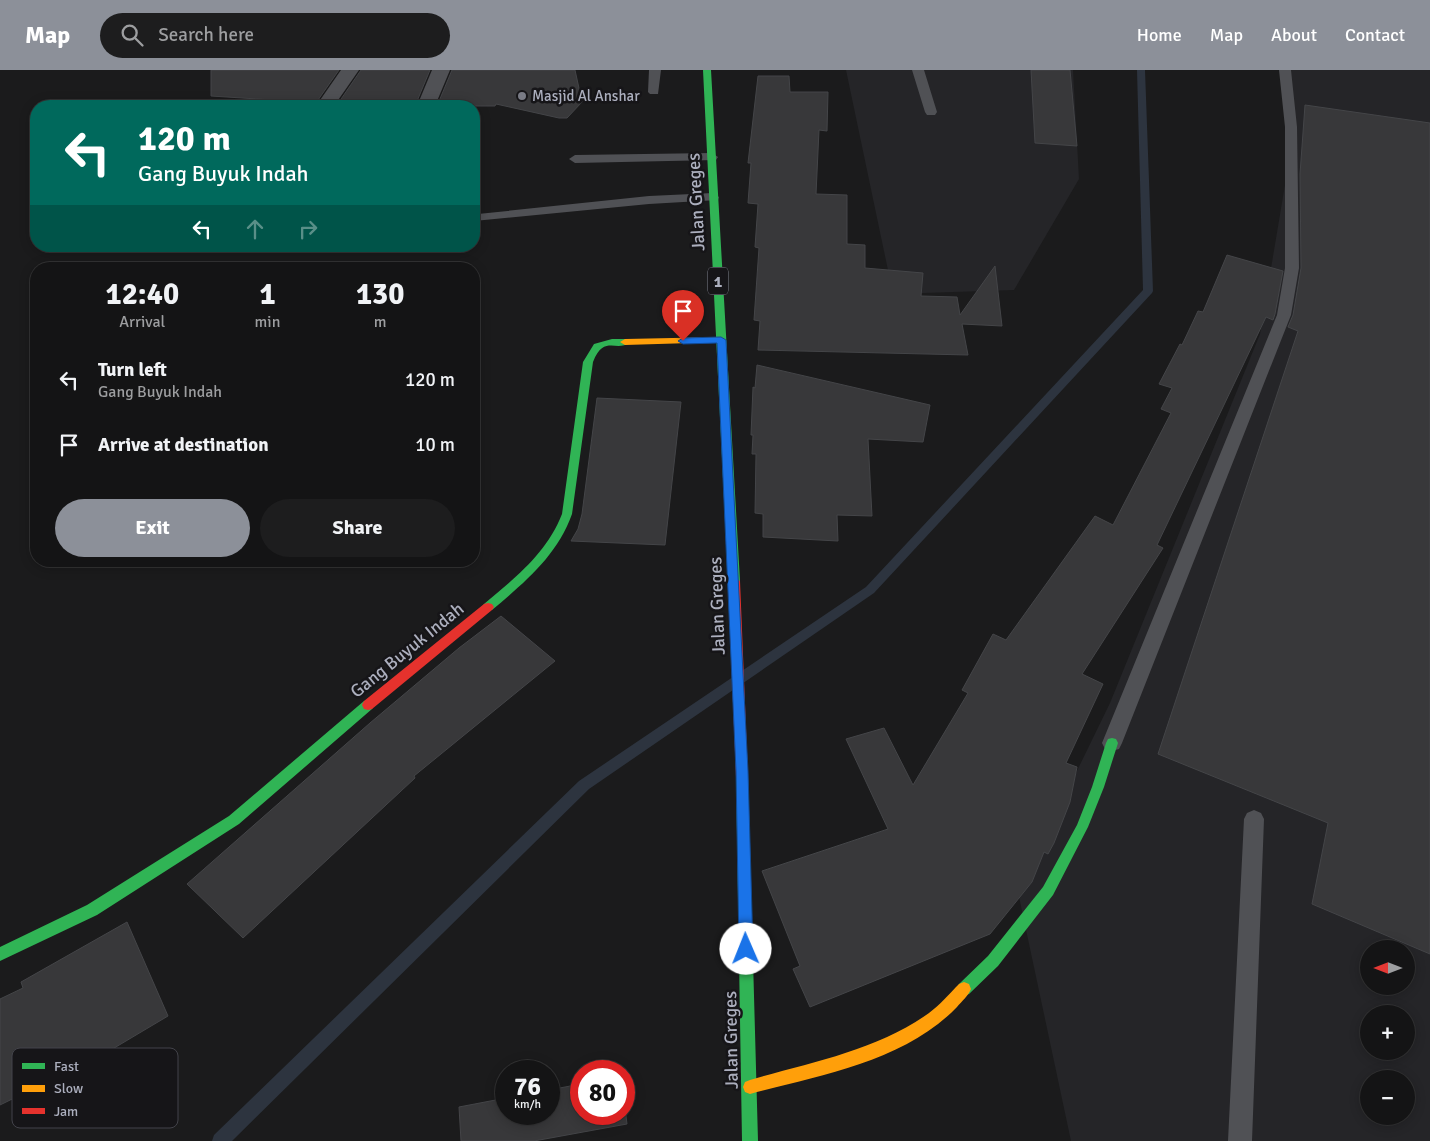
<!DOCTYPE html>
<html lang="en">
<head>
<meta charset="utf-8">
<style>
	body { margin:0; font-family:Signika,sans-serif; background:#1d1d1e; color:#f1f3f6; height:100vh; display:flex; flex-direction:column; font-size:19px; white-space:nowrap }
	* { box-sizing:border-box; margin:0 }
	p { font-size:16px; color:#9d9ea0 }
	.icon { flex:none; width:28px; height:28px; fill:none; stroke:currentColor; stroke-width:2; stroke-linecap:round; stroke-linejoin:round }
	.map { position:relative; flex:1; overflow:hidden }
	.details { position:absolute; left:30px; top:192px; width:450px; height:305px; display:flex; flex-direction:column; background:#141415; border-radius:20px; box-shadow:0 2px 12px #0003,0 0 0 1px #333334 }
	.details>* { flex:none }
	.hud { position:absolute; left:30px; top:30px; width:450px; height:152px; border-radius:20px; box-shadow:0 2px 12px #0003,0 0 0 1px #333334; background:#00695c; color:#fff; overflow:hidden }
	.needle { width:32px; rotate:270deg }
	.controls { position:absolute; left:1360px; top:870px; display:grid; gap:10px }
	.controls a { display:grid; place-items:center; width:55px; height:55px; border-radius:50%; background:#141415; box-shadow:0 2px 12px #0003,0 0 0 1px #333334; font-size:25px }
	.speed { position:absolute; left:495px; top:990px; display:flex; gap:10px; font-size:25px; font-weight:700; text-align:center }
	.speed>* { display:grid; place-content:center; width:65px; height:65px; border-radius:50%; background:#141415; box-shadow:0 2px 12px #0003,0 0 0 1px #333334; line-height:1 }
	.speed small { font-size:12px; font-weight:400 }
	.speed .limit { border:8px solid #d22; background:#fff; color:#111 }
	.pin { position:absolute; display:grid; place-items:center; width:42px; height:42px; color:#fff; margin:-51px -21px; border-radius:50% 50% 50% 0; rotate:-45deg; box-shadow:0 0 5px #0007 }
	.pin .icon { rotate:45deg }
	.me { position:absolute; width:55px; margin:-28px; rotate:359deg; stroke-linejoin:round; filter:drop-shadow(0 0 4px #0008) }
	.turn { display:flex; align-items:center; gap:18px; height:105px; padding:0 25px; font-size:22px }
	.turn .icon { width:65px; height:65px; stroke-width:2.5 }
	.turn b { display:block; font-size:35px; line-height:42px }
	.lanes { display:flex; align-items:center; height:48px; padding:0 25px; background:#0003; justify-content:center; gap:25px; direction:ltr }
	.lanes .off { opacity:.35 }
	.eta { display:flex; justify-content:space-evenly; align-items:center; height:85px; text-align:center }
	.eta b { font-size:30px; font-weight:800; line-height:35px }
	.action { display:flex; gap:10px; margin-top:auto; padding:10px 25px }
	.action a { flex:1; height:58px; border-radius:30px; background:#8c9099; color:#fff; font-size:20px; font-weight:800; line-height:58px; text-align:center }
	.action a+a { background:#1d1d1e; color:#f1f3f6 }
	ul { padding:0; list-style:none }
	li { display:flex; align-items:center; gap:15px; height:65px; padding:0 25px }
	li div { flex:1 }
	li b { display:block; font-size:19px }
	li em { font-style:normal }
	header { display:flex; align-items:center; gap:30px; box-sizing:border-box; height:70px; padding:0 25px; background:#8c9099; color:#fff }
	header strong { font-size:24px }
	nav { display:flex; gap:28px; margin-inline-start:auto; font-size:18px }
	.search { width:350px; height:45px; background:#1d1d1e; display:flex; align-items:center; gap:12px; box-sizing:border-box; padding:0 18px; border-radius:28px; color:#9d9ea0; font-size:19px }
	.map>svg:first-child { display:block }
	.built { fill:#252528; fill-rule:evenodd }
	.lines { fill:none; stroke-linecap:round; stroke-linejoin:round }
	.stream { fill:#2d343f; fill-rule:evenodd }
	.building { fill:#38383a; stroke:#444548 }
	.lane { fill:#505155; fill-rule:evenodd }
	.street { fill:#505155; fill-rule:evenodd }
	.fast { fill:#30b455; fill-rule:evenodd }
	.slow { fill:#ff9f0a; fill-rule:evenodd }
	.jam { fill:#e5322d; fill-rule:evenodd }
	.route { fill:#1a73e8; stroke:#114b97 }
	.poi-dot { fill:#797b85; stroke:#161518; stroke-width:2 }
	.labels { text-anchor:middle; stroke-width:5; stroke-linejoin:round; paint-order:stroke }
	.far-poi-label { font-size:15px; fill:#acafbe; stroke:#161518; text-anchor:start }
	.shield { fill:#161518; stroke:#7f818c; stroke-width:1 }
	.shield-label { font-size:16px; font-weight:bold; fill:#acafbe }
	.street-label { font-size:18px; fill:#acafbe; stroke:#161518 }
	.key { fill:#161518; stroke:#43434a; stroke-width:1 }
	.key-label { font-size:14px; fill:#acafbe }
</style>
</head>
<body>
<header>
<strong>Map</strong>
<div class="search"><svg class="icon" aria-label="search" viewBox="0 0 24 24"><circle cx="10" cy="10" r="6"/><path d="M15 15l6 6"/></svg>Search here</div>
<nav><a>Home</a><a>Map</a><a>About</a><a>Contact</a></nav>
</header>
<div class="map">
<svg width="1430" height="1071" viewBox="0 0 1430 1071">
	<rect width="100%" height="100%" fill="#1b1b1c"/>
	<path class="built" d="M846,0H1073L1079,109L1014,220L893,224Z
		M1286,0H1430V1071H1071L1018,822L1110,633L1260,264L1293,67ZM1369,879H1406V916H1369ZM1369,944H1406V981H1369ZM1369,1009H1406V1046H1369Z"/>
	<g class="lines">
		<path class="stream" d="M1137,0H1145L1153,221L1152,223L874,523L589,719L232,1071H212L214,1065L579,711L866,517L1143,220Z"/>
	</g>
	<path class="building" d="M211,0H339L318,30H306L304,32L211,26Z
		M361,0H430L415,36L339,32Z
		M452,0H575L582,32L567,48H559L496,34L495,36H437Z
		M1031,0H1070L1077,76L1035,73Z
		M758,6H789L790,22H828L827,61L819,60L816,124L847,125V174L865,175V198L923,203L921,226L957,227L960,245L995,196L1002,256L962,254L968,285L758,280L760,251L754,250L759,178L755,177L758,134L748,133L751,93H748Z
		M1305,35L1430,53V884L1312,834L1328,753L1158,684L1298,261L1288,257L1293,245L1301,198L1300,104Z
		M1227,185L1283,201L1275,244L1273,250L1266,247L1157,475L1163,478L1082,604L1103,614L1066,693L1077,697L1070,732L1054,773L1048,784L1044,782L1032,812L990,864L810,937L793,899L800,896L762,801L888,759L846,669L884,658L913,715L968,623L962,620L993,564L1006,570L1095,446L1113,455L1171,343L1161,339L1172,318L1159,314L1180,274L1182,275L1198,241L1203,242Z
		M757,295L930,335L923,372L868,369L872,446L837,445L838,471L763,467V444L755,443L756,384H752L753,365H751L753,317L755,318Z
		M597,328L681,332L665,475L571,471L578,459L582,444Z
		M501,546L555,591L414,706L415,708L243,868L187,814L370,653L459,578Z
		M127,852L168,946L57,1012L55,1008L0,1035V929L23,918L21,912Z
		M581,1014V1044H624V1030L627,1054L534,1071H461L459,1037L506,1028V1044H549V1020Z"/>
	<g class="lines">
		<path class="lane" d="M649,0H661L658,24H650L648,22Z
			M912,0H924L937,42L935,45H927L925,42Z
			M1279,0H1291L1297,57L1299,198L1291,245L1122,673L1119,679L1112,681L1105,679L1102,673L1277,245L1285,198V57Z
			M712,83L718,87L716,90L575,93L569,89L575,85Z
			M713,123L719,127L718,130L649,134L474,151V145L478,144L649,126Z
			M1254,740L1261,743L1264,749L1252,1071H1228L1244,749L1247,743Z"/>
		<path class="street" d="M341,0H359L334,36H316Z
			M432,0H450L435,36H417Z"/>
		<path class="fast" d="M703,0H711L740,511L734,515L728,511Z
			M612,269H625L630,272C617,283 604,264 593,292L572,444C557,486 525,512 492,540H484L482,537L484,534C515,508 547,483 562,444L583,292L594,274Z
			M368,630L372,631L374,635L372,639L239,754L97,845L0,891V877L87,835L229,746L364,631Z
			M1112,668L1116,669L1118,673L1104,717L1088,757L1053,825L998,896L969,924L964,926L959,924L957,919L959,914L988,886L1043,817L1077,755L1092,717L1106,673L1108,669Z
			M742,702L746,703L748,707L758,1071H742L736,707L738,703Z"/>
		<path class="slow" d="M721,267L726,270L724,272L625,275L620,272L625,269Z
			M964,912L969,914L971,919C968,926 962,931 957,937C904,992 820,1005 750,1024L745,1022L743,1017L745,1012L750,1010C811,992 876,981 929,943C940,935 949,924 959,914Z"/>
		<path class="jam" d="M734,507L740,511L748,707L746,711L742,712L738,711L736,707L728,511Z
			M488,533L492,534L494,537L492,540L372,639L368,640L364,639L362,635L364,631L484,534Z"/>
	</g>
	<path class="route" d="M721,267L726,270L748,701L753,879L751,884L746,886L741,884L739,879L736,701L717,273L683,274L678,271L683,268Z"/>
	<circle class="poi-dot" cx="522" cy="26" r="5"/>
	<g class="labels">
		<g class="far-poi-label">
			<text x="532" y="31">Masjid Al Anshar</text>
		</g>
		<rect class="shield" x="708" y="197.5" width="20" height="27" rx="4"/>
		<g class="shield-label">
			<text x="718" y="217">1</text>
		</g>
		<g class="street-label">
			<text transform="translate(696 132) rotate(-93)" y="6">Jalan Greges</text>
			<text transform="translate(717 536) rotate(-92)" y="6">Jalan Greges</text>
			<text transform="translate(407 580) rotate(-39)" y="6">Gang Buyuk Indah</text>
			<text transform="translate(731 970) rotate(-91)" y="6">Jalan Greges</text>
		</g>
	</g>
	<rect x="12" y="978" width="166" height="80" rx="8" class="key"/>
	<rect x="22" y="993" width="23" height="6" fill="#30b455"/>
	<rect x="22" y="1015" width="23" height="7" fill="#ff9f0a"/>
	<rect x="22" y="1038" width="23" height="6" fill="#e5322d"/>
	<g class="key-label">
		<text x="54" y="1001">Fast</text>
		<text x="54" y="1023">Slow</text>
		<text x="54" y="1046">Jam</text>
	</g>
</svg>
<div class="controls">
<a><svg class="needle" viewBox="-14 -14 28 28"><path d="M0-13l5 13h-10z" fill="#e53935"/><path d="M0 13l5-13h-10z" fill="#9d9ea0"/></svg></a>
<a>+</a>
<a>−</a>
</div>
<div class="speed"><div>76<small>km/h</small></div><div class="limit">80</div></div>
<div class="pin" style="left:683px;top:271px;background:#d93025"><svg class="icon" aria-label="arrive" viewBox="0 0 24 24"><path d="M6 21V4h12l-3 4 3 4H6"/></svg></div>
<svg class="me" style="left:746px;top:879px" viewBox="-20 -20 40 40"><circle r="19" fill="#fff"/><path d="M0-13L10 11 0 6-10 11z" fill="#1a73e8"/></svg>
<div class="hud">
<div class="turn"><svg class="icon" aria-label="left" viewBox="0 0 24 24"><path d="M17 20v-9H6M10 6l-5 5 5 5"/></svg><div><b>120 m</b>Gang Buyuk Indah</div></div>
<div class="lanes"><svg class="icon" aria-label="left" viewBox="0 0 24 24"><path d="M17 20v-9H6M10 6l-5 5 5 5"/></svg><svg class="icon off" aria-label="ahead" viewBox="0 0 24 24"><path d="M12 20V5M6 11l6-6 6 6"/></svg><svg class="icon off" aria-label="right" viewBox="0 0 24 24"><path d="M7 20v-9h11M14 6l5 5-5 5"/></svg></div>
</div>
<section class="details">
<div class="eta">
<div><b>12:40</b><p>Arrival</p></div>
<div><b>1</b><p>min</p></div>
<div><b>130</b><p>m</p></div>
</div>
<ul>
<li><svg class="icon" aria-label="left" viewBox="0 0 24 24"><path d="M17 20v-9H6M10 6l-5 5 5 5"/></svg><div><b>Turn left</b><p>Gang Buyuk Indah</p></div><em>120 m</em></li>
<li><svg class="icon" aria-label="arrive" viewBox="0 0 24 24"><path d="M6 21V4h12l-3 4 3 4H6"/></svg><div><b>Arrive at destination</b></div><em>10 m</em></li>
</ul>
<div class="action"><a>Exit</a><a>Share</a></div>
</section>
</div>
</body>
</html>
